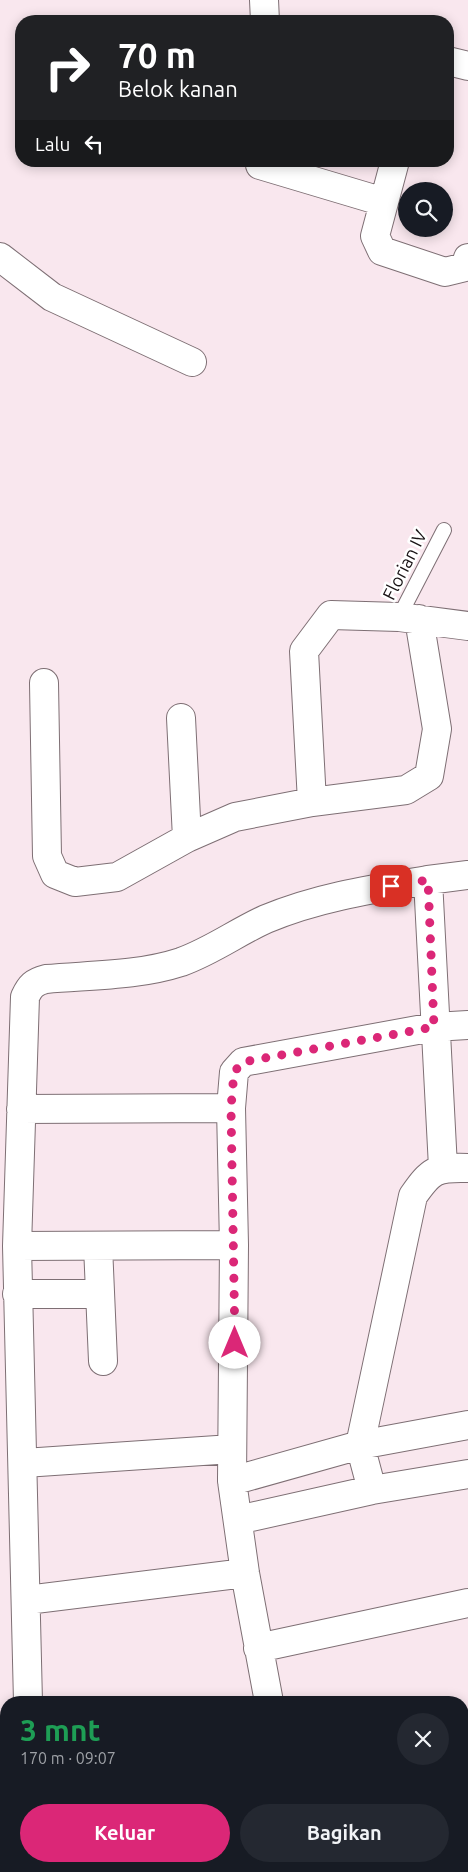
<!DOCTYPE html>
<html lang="id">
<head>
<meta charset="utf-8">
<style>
	body { margin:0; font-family:Ubuntu,sans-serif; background:#242831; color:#f1f3f6; height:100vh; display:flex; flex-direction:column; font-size:19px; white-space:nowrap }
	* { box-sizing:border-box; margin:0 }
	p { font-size:16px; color:#9ea1a6 }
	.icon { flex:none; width:28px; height:28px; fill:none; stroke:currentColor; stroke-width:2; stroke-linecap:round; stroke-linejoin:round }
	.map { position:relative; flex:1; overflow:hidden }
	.drawer { position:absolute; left:0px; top:1696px; width:469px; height:176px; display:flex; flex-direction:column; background:#171b24; border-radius:20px 20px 0 0; box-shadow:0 2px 12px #0003 }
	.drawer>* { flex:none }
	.guide { position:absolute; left:15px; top:15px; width:439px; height:152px; border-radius:20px; box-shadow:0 2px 12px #0003; background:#202124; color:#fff; overflow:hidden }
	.buttons { position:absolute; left:398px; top:182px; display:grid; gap:10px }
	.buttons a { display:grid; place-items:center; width:55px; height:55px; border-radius:50%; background:#171b24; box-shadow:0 2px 12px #0003; font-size:25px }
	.pin { position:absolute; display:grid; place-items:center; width:42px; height:42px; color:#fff; margin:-21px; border-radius:10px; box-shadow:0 2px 8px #0006 }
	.me { position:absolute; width:55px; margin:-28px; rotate:0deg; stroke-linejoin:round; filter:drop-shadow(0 0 4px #0008) }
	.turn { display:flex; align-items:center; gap:18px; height:105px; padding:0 20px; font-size:22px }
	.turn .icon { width:65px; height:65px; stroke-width:2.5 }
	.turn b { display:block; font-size:35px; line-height:42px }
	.then { display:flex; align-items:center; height:48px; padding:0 20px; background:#0003; gap:10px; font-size:19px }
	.round { display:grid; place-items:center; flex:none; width:52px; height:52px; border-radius:26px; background:#242831 }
	.overview { display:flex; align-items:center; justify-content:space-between; height:85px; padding:0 20px }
	h1 { font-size:30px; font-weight:700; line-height:38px; color:#1e9e55 }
	.action { display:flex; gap:10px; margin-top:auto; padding:10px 20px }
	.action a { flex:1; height:58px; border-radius:30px; background:#db2777; color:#fff; font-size:20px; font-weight:700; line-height:58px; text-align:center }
	.action a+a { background:#242831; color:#f1f3f6 }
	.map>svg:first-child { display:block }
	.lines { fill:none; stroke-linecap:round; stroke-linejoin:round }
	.service-casing { stroke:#7e6f74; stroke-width:16 }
	.minor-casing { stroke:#7e6f74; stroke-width:30 }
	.service { stroke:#fff; stroke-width:14 }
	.minor { stroke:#fff; stroke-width:28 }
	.route { stroke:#db2777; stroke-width:9; stroke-dasharray:0 16.2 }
	.labels { text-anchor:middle; stroke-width:5; stroke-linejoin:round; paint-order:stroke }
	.street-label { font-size:18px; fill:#181214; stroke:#fff }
</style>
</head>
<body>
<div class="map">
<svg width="468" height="1872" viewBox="0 0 468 1872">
	<rect width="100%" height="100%" fill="#f9e7ee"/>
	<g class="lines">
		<defs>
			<path id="service" d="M399,617L444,530"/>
			<path id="minor" d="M264,0L265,21
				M448,61L468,66
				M395,161L375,236L382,251L445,272L465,267L468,258
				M260,165L384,202
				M0,257L52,297L192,362
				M44,683L47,856L55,874L75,882L117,877L187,838L235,817L312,802L406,790L429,776L437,729L419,619
				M181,718L187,838
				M312,802L304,651L331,615L399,617L468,626
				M231,1108L234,1245L232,1481
				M21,1109L231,1108L234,1072L243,1062L434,1027L468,1025
				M443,1167L428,880L468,875
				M17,1246L25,997C30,986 34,982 46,979C91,975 138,976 181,962C212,951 237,932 266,919C318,897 373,889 428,880
				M98,1246L103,1361
				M17,1294H100
				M24,1463L232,1449
				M372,1490L360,1445L413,1196C431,1170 436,1167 468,1168
				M238,1520L372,1490L468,1474
				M27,1600L245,1573
				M258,1648L468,1603
				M28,1702L17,1246L234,1245
				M269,1702L245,1573L232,1481L360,1445L468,1425
				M462,1755L468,1754
				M58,1866L65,1872
				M174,1872L191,1866"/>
		</defs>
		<use href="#service" class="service-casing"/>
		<use href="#minor" class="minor-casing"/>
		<use href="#service" class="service"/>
		<use href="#minor" class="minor"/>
	</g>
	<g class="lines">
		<path class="route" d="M235,1343L231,1108L234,1072L243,1062L434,1027L428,880L391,886"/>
	</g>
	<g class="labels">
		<g class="street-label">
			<text transform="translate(405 565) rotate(-63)" y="6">Florian IV</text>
		</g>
	</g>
</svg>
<div class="buttons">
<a><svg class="icon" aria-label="search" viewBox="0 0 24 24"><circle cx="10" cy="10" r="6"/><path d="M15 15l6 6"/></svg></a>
</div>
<div class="pin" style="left:391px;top:886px;background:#d93025"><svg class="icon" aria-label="arrive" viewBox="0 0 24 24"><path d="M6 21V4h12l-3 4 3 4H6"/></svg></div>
<svg class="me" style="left:235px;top:1343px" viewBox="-20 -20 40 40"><circle r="19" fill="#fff"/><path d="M0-13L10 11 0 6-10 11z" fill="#db2777"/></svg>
<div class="guide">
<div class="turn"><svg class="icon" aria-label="right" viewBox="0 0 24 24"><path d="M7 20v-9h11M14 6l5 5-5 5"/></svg><div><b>70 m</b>Belok kanan</div></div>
<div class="then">Lalu<svg class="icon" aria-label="left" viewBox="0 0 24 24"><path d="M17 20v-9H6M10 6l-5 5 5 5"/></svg></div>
</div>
<section class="drawer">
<div class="overview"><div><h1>3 mnt</h1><p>170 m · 09:07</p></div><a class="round"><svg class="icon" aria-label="close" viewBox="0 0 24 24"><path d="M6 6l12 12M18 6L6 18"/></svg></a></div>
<div class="action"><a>Keluar</a><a>Bagikan</a></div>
</section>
</div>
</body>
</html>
